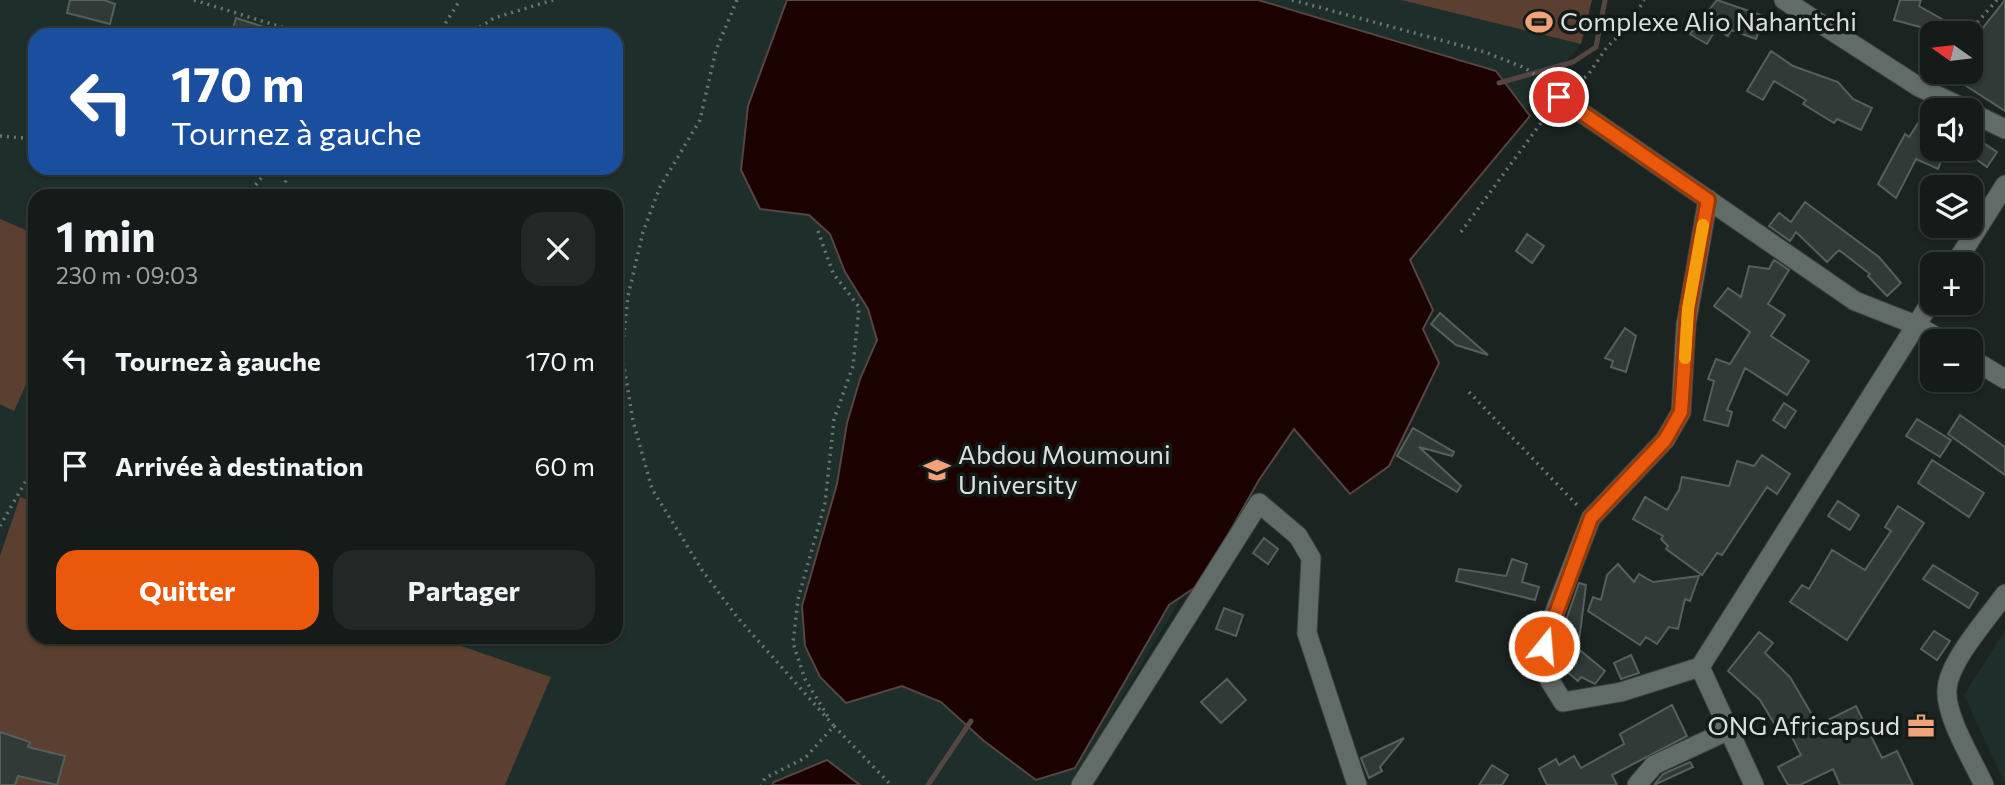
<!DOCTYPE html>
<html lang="fr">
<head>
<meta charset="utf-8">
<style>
	body { margin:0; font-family:Commissioner,sans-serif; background:#212826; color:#f1f3f6; height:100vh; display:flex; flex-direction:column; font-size:26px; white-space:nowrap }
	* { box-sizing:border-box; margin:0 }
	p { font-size:23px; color:#9da1a2 }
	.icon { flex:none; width:38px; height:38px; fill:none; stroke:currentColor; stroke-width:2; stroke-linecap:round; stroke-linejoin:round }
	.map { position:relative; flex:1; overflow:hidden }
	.details { position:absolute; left:28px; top:189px; width:595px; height:455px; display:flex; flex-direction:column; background:#141b19; border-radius:21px; box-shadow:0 2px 5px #0004,0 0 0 2px #333938 }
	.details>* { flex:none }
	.top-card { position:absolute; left:28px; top:28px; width:595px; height:147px; border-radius:21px; box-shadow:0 2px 5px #0004,0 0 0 2px #333938; background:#1a4fa0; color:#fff; overflow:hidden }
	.needle { width:46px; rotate:284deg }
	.tools { position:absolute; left:1920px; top:21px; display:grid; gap:14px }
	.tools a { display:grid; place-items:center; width:63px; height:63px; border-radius:14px; background:#141b19; box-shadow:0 2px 5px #0004,0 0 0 2px #333938; font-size:35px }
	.pin { position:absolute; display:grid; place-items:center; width:60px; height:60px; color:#fff; margin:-30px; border:4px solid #fff; border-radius:50%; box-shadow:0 2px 7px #0007 }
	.me { position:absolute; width:77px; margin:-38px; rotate:17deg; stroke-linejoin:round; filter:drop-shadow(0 0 5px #0008) }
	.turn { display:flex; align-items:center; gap:24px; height:147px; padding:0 28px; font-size:32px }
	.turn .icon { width:91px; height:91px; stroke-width:2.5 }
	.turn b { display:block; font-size:49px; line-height:60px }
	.round { display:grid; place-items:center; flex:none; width:74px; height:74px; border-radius:21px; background:#212826 }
	.overview { display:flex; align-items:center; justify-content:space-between; height:119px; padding:0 28px }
	h1 { font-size:42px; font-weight:700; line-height:52px }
	.cta { display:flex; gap:14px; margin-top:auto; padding:14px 28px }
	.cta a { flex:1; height:80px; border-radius:21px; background:#ea580c; color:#fff; font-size:28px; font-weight:700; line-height:80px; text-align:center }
	.cta a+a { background:#212826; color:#f1f3f6 }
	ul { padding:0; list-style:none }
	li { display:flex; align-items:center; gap:21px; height:105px; padding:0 28px }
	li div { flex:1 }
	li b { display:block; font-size:26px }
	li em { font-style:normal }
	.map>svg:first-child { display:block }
	.built { fill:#1e2e2a; fill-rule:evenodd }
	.green { fill:#5b3f31 }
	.water { fill:#1b0200; stroke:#554543; stroke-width:2 }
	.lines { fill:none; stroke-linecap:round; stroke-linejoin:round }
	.stream { stroke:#554543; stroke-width:5 }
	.building { fill:#313a37; stroke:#555f5c; stroke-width:2 }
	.minor-casing { stroke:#39403e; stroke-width:21 }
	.path { stroke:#6d7472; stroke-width:3.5; stroke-dasharray:2 5; stroke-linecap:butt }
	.minor { stroke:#616b68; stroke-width:19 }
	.route-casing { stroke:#983908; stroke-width:18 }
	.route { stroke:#ea580c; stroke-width:12 }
	.slow { stroke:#f59e0b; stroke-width:12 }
	.labels { text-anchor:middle; stroke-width:7; stroke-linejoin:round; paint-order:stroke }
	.poi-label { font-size:26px; fill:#dbe0df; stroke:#121b18; text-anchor:start }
</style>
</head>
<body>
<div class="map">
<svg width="2005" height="785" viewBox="0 0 2005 785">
	<rect width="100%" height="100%" fill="#1b2421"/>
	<path class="built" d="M0,0H1592L1581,44L1357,302L1070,785H0ZM35,35H616V168H35ZM35,196H616V637H35Z
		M2005,630V784L1964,695Z"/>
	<path class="green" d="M1401,0H1592L1581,44Z
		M0,219L35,234V365L14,411L0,404Z
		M20,497L35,502V637H71L78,640L75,637H435L551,677L505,785H0V556Z"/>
	<path class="water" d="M787,0H1258L1496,71L1530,116L1410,260L1433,310L1423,329L1439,363L1389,466L1350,494L1294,429L1259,480L1200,584L1169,605L1075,768L1036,780L984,741L941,702L902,686L846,703L820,677L805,646L802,606L837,484L847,423L860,379L877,340L868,309L845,272L830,234L809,215L760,209L741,170L748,106Z
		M827,760L860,785H772L774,782Z"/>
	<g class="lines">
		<path class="stream" d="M1499,83L1573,62L1596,47L1605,0
			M928,785L971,721"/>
	</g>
	<path class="building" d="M70,0H104L115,4L110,24L67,13Z
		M1717,0L1764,16L1756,39L1731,30L1728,36L1716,29L1707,44L1690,34Z
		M1900,0H1921L1919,6L1949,23L1943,33L1894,20Z
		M2005,0V111L1960,82L1966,72H1970V44Z
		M236,18L280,32L279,35H231Z
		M1771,51L1793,66L1838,82L1853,99L1872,108L1861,130L1837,119L1834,123L1803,104L1806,100L1774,81L1763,100L1747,91Z
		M1930,105L1936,109L1932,110L1927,134L1932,136L1929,142L1932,149L1946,150L1938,169L1916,159L1896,198L1878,184L1905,134L1909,137Z
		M1979,140L1997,152L1987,167L1969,154Z
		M1805,202L1879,257L1901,283L1887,296L1868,276L1870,274L1839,250L1827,262L1796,232L1790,241L1769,226L1779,213L1791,222Z
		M1527,234L1544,246L1532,263L1516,251Z
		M1774,260L1789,270L1768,304L1785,315L1771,336L1809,361L1787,395L1745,368L1727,410L1732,412L1728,426L1704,420L1714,381L1708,379L1716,359L1730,364L1750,332L1714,306L1728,288L1741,297L1749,266L1769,269Z
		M1440,313L1488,355L1456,345L1431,324Z
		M1625,328L1636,336L1626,372L1611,367L1613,361L1605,358Z
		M1784,403L1796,411L1785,428L1773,420Z
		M1960,415L2005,447V475L1948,434Z
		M1917,419L1951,440L1940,457L1906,436Z
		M1413,428L1454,452L1452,456L1419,447L1461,486L1457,492L1397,456Z
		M1762,455L1790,474L1777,494L1767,487L1722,555L1717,553L1702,575L1666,549L1668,546L1661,539L1663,536L1633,519L1645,497L1667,510L1679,490L1682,477L1729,486L1737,461L1754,466Z
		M1932,460L1984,493L1969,517L1918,483Z
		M1838,501L1859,515L1850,530L1828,516Z
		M1898,506L1924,523L1847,640L1790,602L1802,585L1809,589L1832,550L1865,570L1891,531L1885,527Z
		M1264,538L1278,549L1268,564L1253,553Z
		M1512,559L1527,564L1522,582L1539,587L1535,600L1456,581L1459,569L1506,576Z
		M1618,564L1634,582L1639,574L1653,582L1699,576L1690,601L1685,599L1678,629L1669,627L1657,644L1646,637L1640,645L1588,611L1593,597L1601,600L1607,575Z
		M1933,565L1978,593L1969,608L1923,579Z
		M1579,583L1586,585L1579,641L1558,643Z
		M1224,608L1243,615L1236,636L1216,629Z
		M1934,631L1950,641L1937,660L1921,649Z
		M1759,632L1773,643L1765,653L1790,677L1818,725L1856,706L1882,758L1897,751L1913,785H1840L1833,769L1800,785H1788L1778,767L1801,755L1785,723L1777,728L1760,700L1728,671Z
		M1581,651L1605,671L1595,684L1581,677L1578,681L1565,670Z
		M1631,655L1639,673L1621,679L1614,663Z
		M1227,679L1246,700L1221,723L1201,702Z
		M1672,705L1687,736L1612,775L1617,785H1547L1539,769L1556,759L1559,765L1574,756L1581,768L1624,744L1620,734Z
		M0,732L30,742L28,747L65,756L57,785L18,776L15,785H0Z
		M1404,738L1380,767L1382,771L1369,778L1361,758Z
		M1690,762L1693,767L1654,785L1663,774Z
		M1492,765L1508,775L1502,785H1479Z"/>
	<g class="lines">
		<defs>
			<path id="minor" d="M1784,0L1919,87L1968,110
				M1559,97L1855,301L1916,325L1943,341
				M1970,112L2005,129
				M1708,199L1686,325L1681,412L1665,440L1591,518L1547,632L1545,659L1550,681L1563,702L1621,692L1700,667L1932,300
				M1955,264L2005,185
				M1970,358L2005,379
				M1700,667L1754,785
				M1081,785L1259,503L1298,536L1311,558L1307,633L1357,785
				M1637,785L1654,765L1729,730
				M1984,785C1973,761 1945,716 1947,690C1948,662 1988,618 2005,594"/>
		</defs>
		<use href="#minor" class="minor-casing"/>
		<path class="path" d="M194,0L307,35
			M737,0L716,50L700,120L660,187L643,232L628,296L622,354L633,421L652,489L702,570L737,617L834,726L805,758L765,778L761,785
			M1292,0L1485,52L1525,68L1548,83
			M1968,33L1997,0
			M438,35L460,0
			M468,35L494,18L553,0
			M1573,86L1588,75L1607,47L1629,26L1644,0
			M0,136L35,139
			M247,196L269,168
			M282,196L289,168
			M818,231L833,273L859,307L853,366L834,419L825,503L798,599L793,643L805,679L830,720
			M1461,232L1549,112
			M1469,392L1579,507
			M0,526L35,465
			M834,726L891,785"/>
		<use href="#minor" class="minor"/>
	</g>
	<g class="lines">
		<defs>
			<path id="route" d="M1544,646L1591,518L1665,440L1681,412L1688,309L1708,200L1559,97"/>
		</defs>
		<use href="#route" class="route-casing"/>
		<use href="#route" class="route"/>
		<path class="slow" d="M1685,358L1688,309L1703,225"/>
	</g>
	<defs>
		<symbol id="stadium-bare" viewBox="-9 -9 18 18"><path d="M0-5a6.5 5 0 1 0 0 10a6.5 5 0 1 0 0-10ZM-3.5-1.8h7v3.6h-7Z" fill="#f1a27b" stroke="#121b18" stroke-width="2.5" paint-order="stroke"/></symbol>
		<symbol id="university-bare" viewBox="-9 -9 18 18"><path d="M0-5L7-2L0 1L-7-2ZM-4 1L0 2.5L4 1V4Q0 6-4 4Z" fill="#f1a27b" stroke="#121b18" stroke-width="2.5" paint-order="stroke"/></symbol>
		<symbol id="office-bare" viewBox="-9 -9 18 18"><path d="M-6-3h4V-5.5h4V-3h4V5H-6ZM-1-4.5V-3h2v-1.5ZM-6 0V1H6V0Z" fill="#f1a27b" stroke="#121b18" stroke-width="2.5" paint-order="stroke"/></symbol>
	</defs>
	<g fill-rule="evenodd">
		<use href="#stadium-bare" x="1520" y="3" width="38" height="38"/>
		<use href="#university-bare" x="918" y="451" width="38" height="38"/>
		<use href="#office-bare" x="1902" y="707" width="38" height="38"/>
	</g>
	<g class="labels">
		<g class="poi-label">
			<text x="1560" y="31">Complexe Alio Nahantchi</text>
			<text x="958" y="464">Abdou Moumouni<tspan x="958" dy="30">University</tspan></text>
			<text x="1900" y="735" text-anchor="end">ONG Africapsud</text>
		</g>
	</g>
</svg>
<div class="tools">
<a><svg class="needle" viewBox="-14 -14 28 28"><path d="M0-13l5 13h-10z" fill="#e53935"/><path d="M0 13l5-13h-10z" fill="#9da1a2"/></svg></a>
<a><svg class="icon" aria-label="sound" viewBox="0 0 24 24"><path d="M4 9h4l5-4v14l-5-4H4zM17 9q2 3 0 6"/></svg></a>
<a><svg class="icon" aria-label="layers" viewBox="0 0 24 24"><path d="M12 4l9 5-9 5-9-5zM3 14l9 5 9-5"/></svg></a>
<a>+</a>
<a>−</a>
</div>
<div class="pin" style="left:1559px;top:97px;background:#d93025"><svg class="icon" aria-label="arrive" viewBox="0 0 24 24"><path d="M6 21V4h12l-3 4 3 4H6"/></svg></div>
<svg class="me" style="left:1544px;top:646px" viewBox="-20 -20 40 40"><circle r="17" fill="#ea580c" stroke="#fff" stroke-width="3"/><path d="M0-11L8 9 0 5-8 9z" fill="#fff"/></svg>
<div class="top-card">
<div class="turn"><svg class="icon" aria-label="left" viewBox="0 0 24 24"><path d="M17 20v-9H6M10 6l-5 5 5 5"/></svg><div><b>170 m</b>Tournez à gauche</div></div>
</div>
<section class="details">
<div class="overview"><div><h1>1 min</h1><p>230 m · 09:03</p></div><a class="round"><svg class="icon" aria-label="close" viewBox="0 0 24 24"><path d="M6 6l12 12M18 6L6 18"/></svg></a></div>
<ul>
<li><svg class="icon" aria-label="left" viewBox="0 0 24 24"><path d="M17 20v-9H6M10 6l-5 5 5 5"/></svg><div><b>Tournez à gauche</b></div><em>170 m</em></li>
<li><svg class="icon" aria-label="arrive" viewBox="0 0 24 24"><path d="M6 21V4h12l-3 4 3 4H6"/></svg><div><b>Arrivée à destination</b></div><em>60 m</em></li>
</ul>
<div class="cta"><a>Quitter</a><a>Partager</a></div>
</section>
</div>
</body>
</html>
